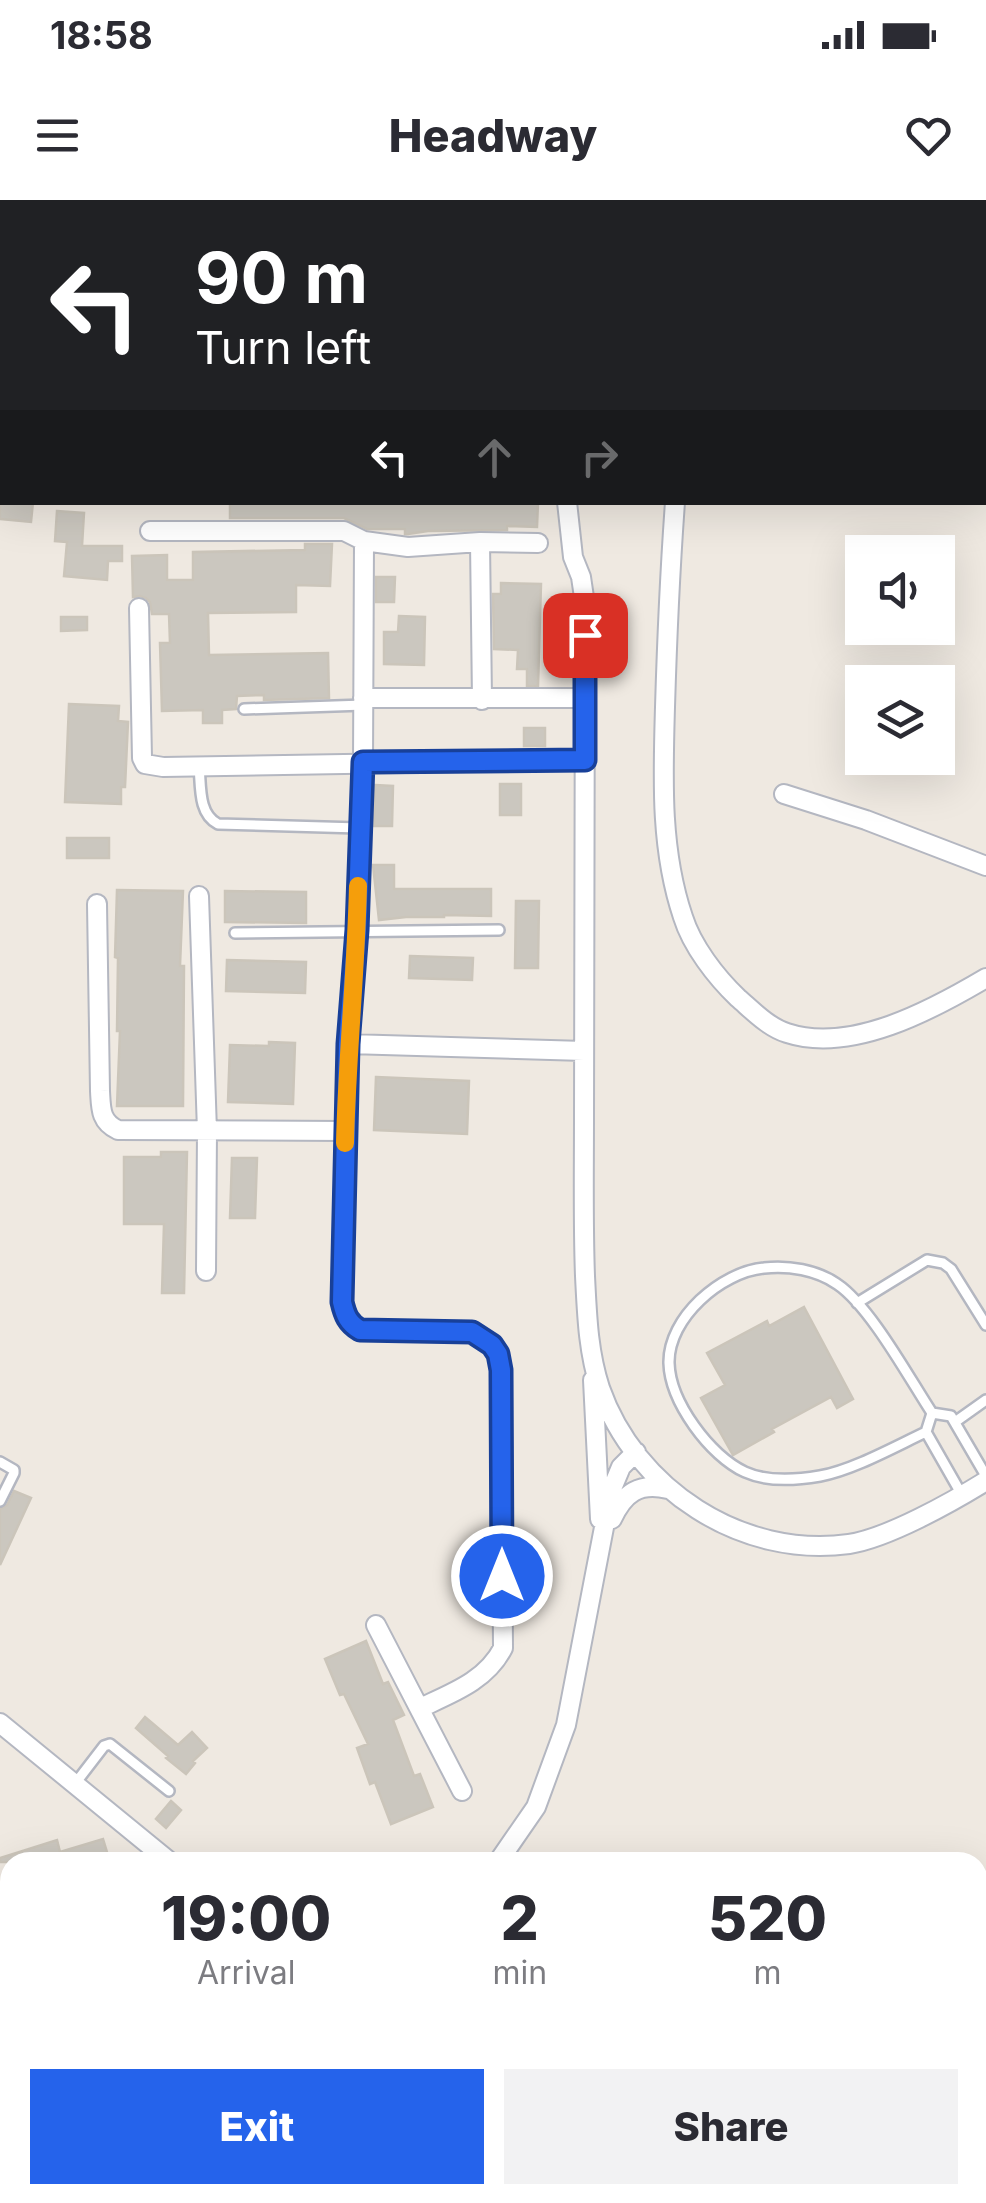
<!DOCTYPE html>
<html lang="en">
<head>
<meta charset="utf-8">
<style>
	body { margin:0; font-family:Inter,sans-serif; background:#f2f2f3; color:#2b2b33; height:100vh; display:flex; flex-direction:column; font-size:38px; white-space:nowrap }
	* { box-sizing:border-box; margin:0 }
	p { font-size:32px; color:#7c7c81 }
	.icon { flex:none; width:55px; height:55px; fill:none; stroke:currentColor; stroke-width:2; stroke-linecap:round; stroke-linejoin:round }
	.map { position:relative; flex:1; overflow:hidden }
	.details { position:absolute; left:0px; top:1652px; width:988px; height:352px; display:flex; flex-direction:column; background:#fff; border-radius:30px 30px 0 0; box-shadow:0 10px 40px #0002 }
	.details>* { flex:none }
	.hud { position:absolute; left:0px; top:0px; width:988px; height:305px; box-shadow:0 10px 40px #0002; background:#202124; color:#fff; overflow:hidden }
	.fabs { position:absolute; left:845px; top:335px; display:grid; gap:20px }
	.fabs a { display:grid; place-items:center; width:110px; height:110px; border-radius:0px; background:#fff; box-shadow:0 10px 40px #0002; font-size:50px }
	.pin { position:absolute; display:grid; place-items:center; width:85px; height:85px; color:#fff; margin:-42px; border-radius:20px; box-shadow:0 5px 15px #0006 }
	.me { position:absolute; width:110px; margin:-55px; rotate:0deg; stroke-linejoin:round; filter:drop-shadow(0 0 8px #0008) }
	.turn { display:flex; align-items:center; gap:35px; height:210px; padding:0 30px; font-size:45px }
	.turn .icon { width:130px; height:130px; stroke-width:2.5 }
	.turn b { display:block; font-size:70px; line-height:85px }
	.lanes { display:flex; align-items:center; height:95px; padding:0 30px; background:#0003; justify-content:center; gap:50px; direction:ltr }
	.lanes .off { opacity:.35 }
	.eta { display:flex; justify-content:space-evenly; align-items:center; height:170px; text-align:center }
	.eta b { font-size:60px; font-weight:800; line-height:70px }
	.button { display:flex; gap:20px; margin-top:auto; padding:20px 30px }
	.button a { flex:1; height:115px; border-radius:0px; background:#2563eb; color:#fff; font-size:40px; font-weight:800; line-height:115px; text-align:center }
	.button a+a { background:#f2f2f3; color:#2b2b33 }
	.status { display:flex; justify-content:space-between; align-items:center; height:70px; padding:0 50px; background:#fff; direction:ltr }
	.status svg { height:28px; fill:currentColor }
	header { display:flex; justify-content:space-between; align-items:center; height:130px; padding:0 30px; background:#fff; font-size:45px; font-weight:800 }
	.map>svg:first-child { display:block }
	.building { fill:#cbc7bf; stroke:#cbc5ba; stroke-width:2.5 }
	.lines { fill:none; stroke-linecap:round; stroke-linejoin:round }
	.lane-casing { stroke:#b4b7c1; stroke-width:14 }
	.street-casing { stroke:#b4b7c1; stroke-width:22 }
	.lane { stroke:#fff; stroke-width:9 }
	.street { stroke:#fff; stroke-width:18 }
	.route-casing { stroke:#184099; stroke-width:25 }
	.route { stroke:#2563eb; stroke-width:18 }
	.slow { stroke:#f59e0b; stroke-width:18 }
</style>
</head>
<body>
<div class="status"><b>18:58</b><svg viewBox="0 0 49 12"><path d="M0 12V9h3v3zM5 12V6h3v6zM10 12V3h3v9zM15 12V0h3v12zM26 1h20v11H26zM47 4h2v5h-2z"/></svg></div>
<header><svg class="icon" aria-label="menu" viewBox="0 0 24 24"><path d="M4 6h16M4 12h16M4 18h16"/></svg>Headway<svg class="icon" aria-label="heart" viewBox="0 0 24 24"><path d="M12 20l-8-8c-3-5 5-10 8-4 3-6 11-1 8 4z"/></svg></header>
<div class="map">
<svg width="986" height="2003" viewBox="0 0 986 2003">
	<rect width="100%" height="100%" fill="#efe9e1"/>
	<path class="building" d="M0,302H33L31,322L0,319Z
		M230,302H538L537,327L507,326V330L428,331L408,334H405V329H367L344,318H230Z
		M57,311L84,313L82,346H122V361H108L107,380L64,376L67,342L55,341Z
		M305,344H332L330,386L296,385V412L208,413L209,455L328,453L329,498L264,500V495L237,496L236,509L222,510V523H203V510L162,511L160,443H170L169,414H152L150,402L146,398L140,396L133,397L132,356L167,355V380H193V352L305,350Z
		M376,377H395L394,402H376Z
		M501,383L541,384L538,486H527V469H517L518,450L494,449L493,394H501Z
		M399,416L425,417L424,465L384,464V432H398Z
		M61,417H87V430L61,431Z
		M69,504L119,506L118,521L128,522L125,587H121V604L65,602Z
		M524,528H545V546H524Z
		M500,584H521V615H500Z
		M375,585L393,586L392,626H374Z
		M67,638H109V658H67Z
		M373,665H394V689H491V716L444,715V717H406L379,720Z
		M117,690L183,691L180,766H184L183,906H117L120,831H117L118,758L115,757Z
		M225,691L306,692V723L225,722Z
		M516,701H539L538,768H515Z
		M410,756L473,758L472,780L409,778Z
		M227,760L306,762L305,793L226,791Z
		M269,842L295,843L293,904L228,902L230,845L269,846Z
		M376,877L469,881L467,934L374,930Z
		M161,952H187L184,1093H162L164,1024H124V957H161Z
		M232,958H257L255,1018H230Z
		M804,1107L853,1199L837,1208L831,1197L772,1229L774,1232L733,1255L701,1198L725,1185L707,1153L767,1121L769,1126Z
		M14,1291L31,1298L0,1365V1309L7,1305Z
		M366,1441L383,1484L388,1482L404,1515L393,1520L414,1576L420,1574L433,1607L391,1624L375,1582L370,1584L357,1548L368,1544L344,1494L340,1495L325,1459Z
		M145,1517L178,1545L192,1532L207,1548L193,1561L195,1563L186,1574L166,1558L168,1556L136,1528Z
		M171,1601L181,1610L166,1628L156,1619Z
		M103,1639L110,1662H0V1658L57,1640L60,1652Z"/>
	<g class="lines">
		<defs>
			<path id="lane" d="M0,235H2
				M244,509L364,505
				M199,566C201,586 198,614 218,624L359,628
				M235,733L499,730
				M857,1103L927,1060L943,1063L951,1069L986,1125
				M932,1213L926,1232L962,1295
				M955,1222L986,1200
				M926,1232C896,1246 853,1270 820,1276C797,1280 767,1282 745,1272C710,1256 670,1202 669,1163C668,1118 721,1072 764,1068C788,1065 817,1070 837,1084C870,1106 909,1178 932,1213L951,1216L986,1276
				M0,1262L14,1270V1273L0,1301
				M74,1585L104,1546L110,1544L169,1591
				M978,1680L986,1683
				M978,1739L986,1715
				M339,2003L351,1995
				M827,2003L835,1995"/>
			<path id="street" d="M470,0V2
				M563,0L564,2
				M696,2V0
				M737,2L742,0
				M0,93L2,94
				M567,302L573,357L581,377L585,404C585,575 584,746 584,918C584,971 583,1023 585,1076C587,1115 588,1151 600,1188C635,1289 742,1359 849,1344C888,1338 952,1302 986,1281
				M675,302C670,371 667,439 665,507C663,578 660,649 683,717C692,746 716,777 738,798C753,811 768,827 787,833C851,854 932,810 986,778
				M150,331H344L364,341L363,562L357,730L349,844L342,1102C345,1115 348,1123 361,1130L472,1132L492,1145L498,1154L501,1170L503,1448C486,1481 452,1493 420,1508
				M364,341L408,347L480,342L482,500
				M480,342L538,343
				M139,408L142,558L145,564L163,567L585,560
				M363,498H585
				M784,594L866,620L986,666
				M199,696L207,931L206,1071
				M97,704L100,891C101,908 100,922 118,930L346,931
				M349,844L584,851
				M593,1180L600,1319
				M612,1319C624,1293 639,1282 668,1289
				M376,1425L462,1591
				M0,1523L170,1662
				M498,1662L536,1607L566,1525L611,1291L621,1267L636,1252
				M0,1825L10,1820
				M0,1952L10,1968
				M26,1995L31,2003
				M515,1995L522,2003
				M196,2003L210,1995"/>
		</defs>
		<use href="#lane" class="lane-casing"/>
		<use href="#street" class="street-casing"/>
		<use href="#lane" class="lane"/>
		<use href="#street" class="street"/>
	</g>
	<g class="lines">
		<defs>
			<path id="route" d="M502,1376L501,1170L498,1154L492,1145L472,1132L360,1130C348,1123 345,1115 342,1102L348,844L357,730L363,562L585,560V435"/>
		</defs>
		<use href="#route" class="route-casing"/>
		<use href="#route" class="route"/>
		<path class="slow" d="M345,943C347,857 356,772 358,686"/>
	</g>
</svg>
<div class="fabs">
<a><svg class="icon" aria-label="sound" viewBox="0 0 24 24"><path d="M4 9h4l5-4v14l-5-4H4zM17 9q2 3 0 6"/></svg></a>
<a><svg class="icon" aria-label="layers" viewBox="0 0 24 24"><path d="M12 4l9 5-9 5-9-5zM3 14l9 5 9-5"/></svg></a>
</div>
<div class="pin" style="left:585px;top:435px;background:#d93025"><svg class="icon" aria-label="arrive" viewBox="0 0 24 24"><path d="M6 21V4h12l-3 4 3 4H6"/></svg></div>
<svg class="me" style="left:502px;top:1376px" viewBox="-20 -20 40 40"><circle r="17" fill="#2563eb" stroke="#fff" stroke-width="3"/><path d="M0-11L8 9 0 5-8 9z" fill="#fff"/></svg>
<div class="hud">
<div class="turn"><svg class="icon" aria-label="left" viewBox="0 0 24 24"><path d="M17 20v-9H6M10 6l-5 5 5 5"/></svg><div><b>90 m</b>Turn left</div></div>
<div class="lanes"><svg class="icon" aria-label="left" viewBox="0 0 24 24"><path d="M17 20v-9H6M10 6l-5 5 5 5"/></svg><svg class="icon off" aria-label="ahead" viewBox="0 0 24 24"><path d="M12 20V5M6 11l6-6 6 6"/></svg><svg class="icon off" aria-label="right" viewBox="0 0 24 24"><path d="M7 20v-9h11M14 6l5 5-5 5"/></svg></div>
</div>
<section class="details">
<div class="eta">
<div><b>19:00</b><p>Arrival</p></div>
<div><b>2</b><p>min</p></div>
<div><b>520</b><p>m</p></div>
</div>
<div class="button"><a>Exit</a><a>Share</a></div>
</section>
</div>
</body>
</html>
